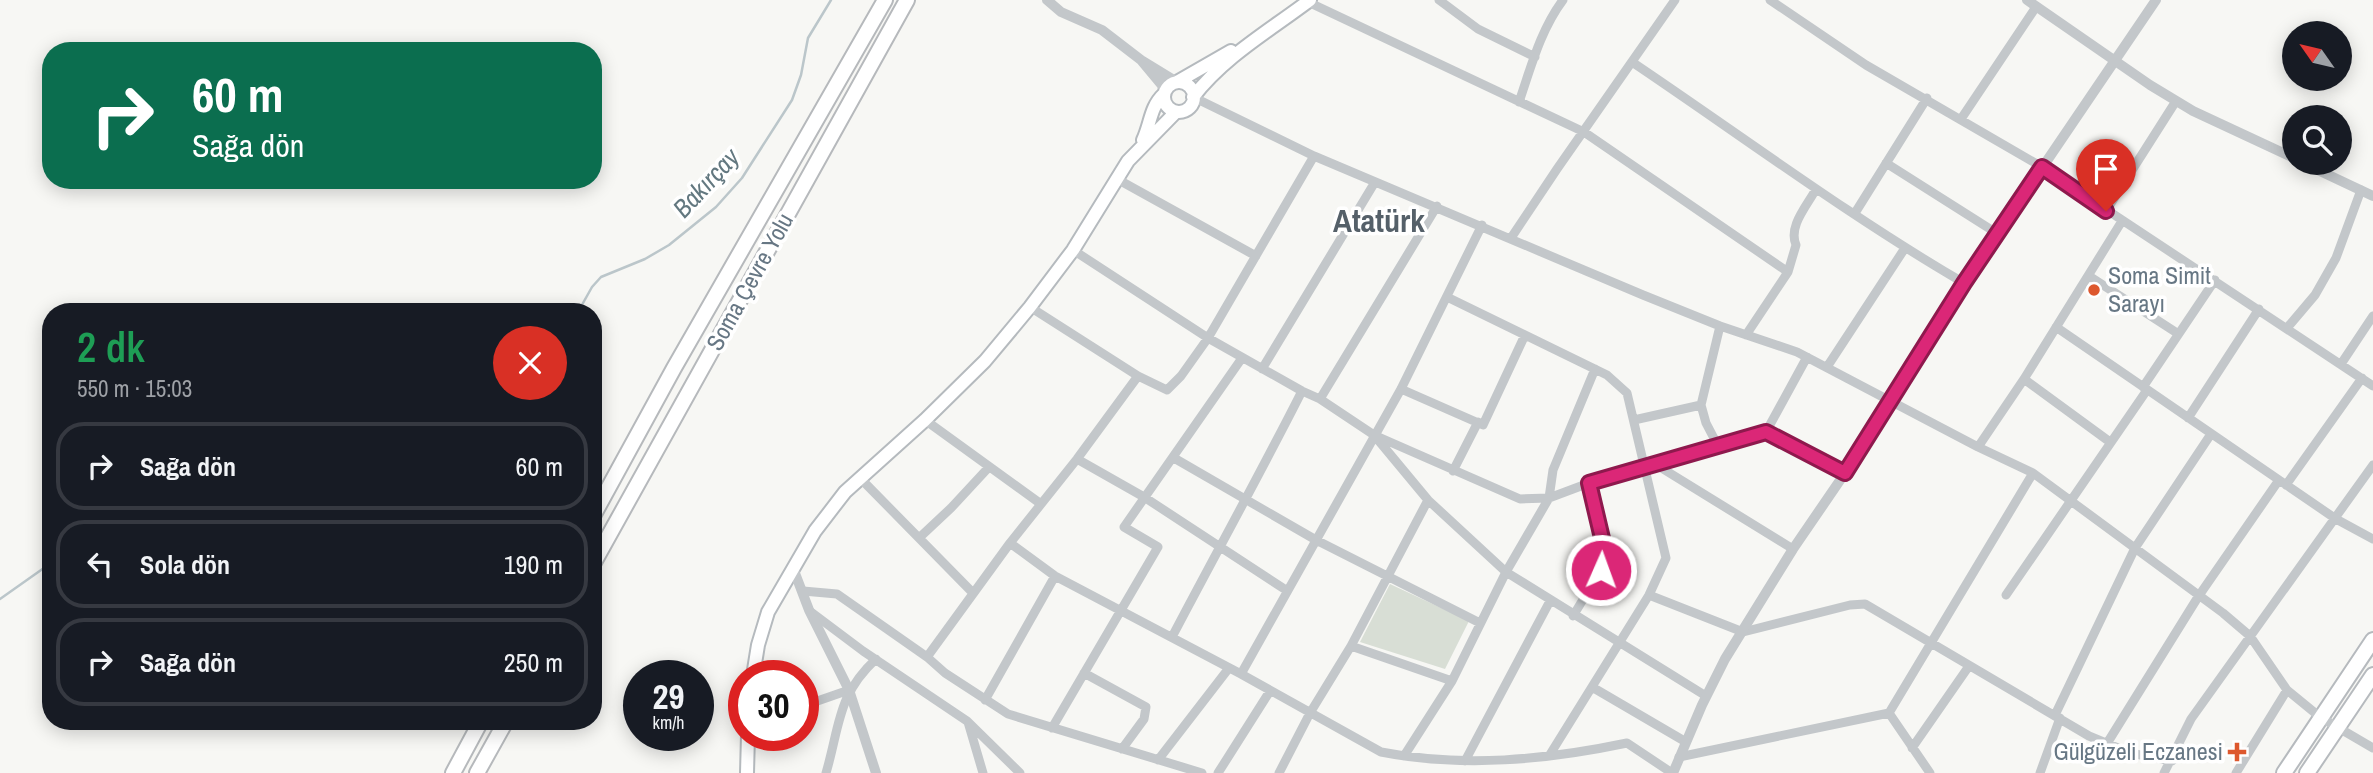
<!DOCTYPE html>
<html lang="tr">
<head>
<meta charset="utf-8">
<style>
	body { margin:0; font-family:"Archivo Narrow",sans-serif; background:#20242c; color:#f1f3f6; height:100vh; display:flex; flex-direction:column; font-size:26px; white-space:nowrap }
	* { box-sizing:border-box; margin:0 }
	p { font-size:23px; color:#9ea1a6 }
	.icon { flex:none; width:38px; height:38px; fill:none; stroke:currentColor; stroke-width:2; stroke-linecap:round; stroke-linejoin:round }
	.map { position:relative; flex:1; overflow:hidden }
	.details { position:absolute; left:42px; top:303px; width:560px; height:427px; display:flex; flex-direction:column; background:#171b24; border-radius:28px; box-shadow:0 4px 18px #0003 }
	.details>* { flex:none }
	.hud { position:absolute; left:42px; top:42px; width:560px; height:147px; border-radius:28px; box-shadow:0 4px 18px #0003; background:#0b6e4f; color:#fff; overflow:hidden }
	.needle { width:46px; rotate:304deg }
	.controls { position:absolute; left:2282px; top:21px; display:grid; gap:14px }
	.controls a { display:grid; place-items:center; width:70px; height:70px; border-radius:50%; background:#171b24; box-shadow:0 4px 18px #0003; font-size:35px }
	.speed { position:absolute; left:623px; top:660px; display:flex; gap:14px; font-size:35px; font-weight:700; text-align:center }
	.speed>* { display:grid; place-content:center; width:91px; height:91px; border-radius:50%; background:#171b24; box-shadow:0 4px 18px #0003; line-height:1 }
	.speed small { font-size:18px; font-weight:400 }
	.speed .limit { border:10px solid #d22; background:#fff; color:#111 }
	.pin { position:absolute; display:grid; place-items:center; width:60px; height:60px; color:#fff; margin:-72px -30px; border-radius:50% 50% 50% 0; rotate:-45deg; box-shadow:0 0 7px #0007 }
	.pin .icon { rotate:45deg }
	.me { position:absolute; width:77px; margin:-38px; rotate:2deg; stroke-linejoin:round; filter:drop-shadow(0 0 5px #0008) }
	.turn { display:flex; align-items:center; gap:24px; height:147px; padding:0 35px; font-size:32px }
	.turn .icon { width:91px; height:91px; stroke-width:2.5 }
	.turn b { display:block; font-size:49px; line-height:60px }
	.round { display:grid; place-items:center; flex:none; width:74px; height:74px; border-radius:37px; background:#20242c }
	.head { display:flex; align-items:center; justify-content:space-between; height:119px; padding:0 35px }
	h1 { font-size:42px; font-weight:600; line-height:52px; color:#1e9e55 }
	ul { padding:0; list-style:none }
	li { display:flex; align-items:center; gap:21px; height:88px; margin:0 14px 10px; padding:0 21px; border:4px solid #363941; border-radius:28px }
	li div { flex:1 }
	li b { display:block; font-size:26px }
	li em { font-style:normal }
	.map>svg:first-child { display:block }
	.green { fill:#d8ded5 }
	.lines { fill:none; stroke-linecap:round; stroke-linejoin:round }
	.stream { stroke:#bbc6ca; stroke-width:2.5 }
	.secondary-casing { stroke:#b5babe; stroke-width:16 }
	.primary-casing { stroke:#b6babe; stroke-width:18 }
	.trunk-casing { stroke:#b6b9bc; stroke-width:18 }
	.minor { stroke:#c3c7ca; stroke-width:9 }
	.tertiary { stroke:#c3c7ca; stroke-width:10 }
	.secondary { stroke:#fff; stroke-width:12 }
	.primary { stroke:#fff; stroke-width:14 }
	.trunk { stroke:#fff; stroke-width:14 }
	.route-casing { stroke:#8e194d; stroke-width:18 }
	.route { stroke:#db2777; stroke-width:12 }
	.poi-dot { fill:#dd582e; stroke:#fff; stroke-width:2.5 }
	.labels { text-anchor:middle; stroke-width:7; stroke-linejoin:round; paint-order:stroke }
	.poi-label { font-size:24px; fill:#677784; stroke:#fff; text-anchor:start }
	.street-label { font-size:24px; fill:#677784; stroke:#fff }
	.water-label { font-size:26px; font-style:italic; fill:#637880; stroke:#fff }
	.district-label { font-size:32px; font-weight:bold; fill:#556069; stroke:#fff }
</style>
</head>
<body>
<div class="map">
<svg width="2373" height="773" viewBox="0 0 2373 773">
	<rect width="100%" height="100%" fill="#f7f7f4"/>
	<path class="green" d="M1390,584L1469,621L1445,669L1360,642Z"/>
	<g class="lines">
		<path class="stream" d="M578,312L592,287L601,277L645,259L669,245L716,207L742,178L792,100L801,75L808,38L831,0
			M0,599L51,563"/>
		<defs>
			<path id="secondary" d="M1177,82L1231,51
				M1164 97a15 15 0 1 1 30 0a15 15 0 1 1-30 0Z
				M1193,97C1225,56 1269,31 1310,0
				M1143,140C1151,123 1150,107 1164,94
				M753,676L758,645L768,612L815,531L845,492L925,420L985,361L1030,307L1073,250L1128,161L1176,112
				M747,773L748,735"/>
			<path id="primary" d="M2284,773L2373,640
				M2307,773L2373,675"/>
			<path id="trunk" d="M593,516L674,368L885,0
				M593,564L907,0
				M453,773L481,721
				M477,773L506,721"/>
		</defs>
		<use href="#secondary" class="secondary-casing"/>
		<use href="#primary" class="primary-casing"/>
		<use href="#trunk" class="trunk-casing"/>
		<path class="minor" d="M1439,0L1478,29L1535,57
			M1770,0L1866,65L2042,167L2373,386
			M1308,2L1584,132L1788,272L1746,335
			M1632,62C1742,136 1849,216 1964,283
			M1193,97L1314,156L1643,295L1720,326L1797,352L1978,447L2033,473L2223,613L2250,636L2287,690L2320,717L2373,748
			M1519,102C1531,67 1541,29 1563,0
			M1961,119L2036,7
			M1886,163L1998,234
			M1117,179L1256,256
			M2106,211L2176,101
			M1855,213L1927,98
			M1511,238L1557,169L1675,0
			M1073,250L1208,338L1302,391L1320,399L1374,435L1428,500
			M1788,272L1796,245C1788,226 1807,206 1816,189
			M2089,276L2177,333
			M1447,297L1607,375L1627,393L1666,558L1649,595L1549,756
			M1030,307L1138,376L1167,390L1181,376L1208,338L1314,156
			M2056,327L2336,519L2373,539
			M2287,328L2315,295L2336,258L2361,190
			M2341,364L2373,316
			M1827,367L1905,248
			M1262,369L1375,182
			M1595,369L1553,470L1549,498L1506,572L1706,696
			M2024,379L2110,442
			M2143,387L2215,280
			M1401,389L1483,425L1525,335
			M1320,399L1437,206
			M2188,418L2259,309
			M925,420L1041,504
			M1634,420L1701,405
			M1766,432L1845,473
			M1374,435L1520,499L1549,498L1589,483L1766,432L1807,357
			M1718,446L1706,423L1701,405L1720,326
			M1978,447L2024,379L2122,221
			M1174,458L1316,540L1480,623
			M1077,459L1144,497L1286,590
			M1655,464L1793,549
			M1453,471L1478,422
			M860,478L973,593
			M2286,485L2362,378
			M919,538L951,508L989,467
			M1010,543L1055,576L1241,674L1381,752C1463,768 1546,760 1627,743L1672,773
			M803,591L837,594L927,657L945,673L1008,714L1202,773
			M1649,595L1743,632L1850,605L1865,604L2089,736L2130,753L2172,761
			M2006,595L2147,390
			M811,612L863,651L967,721L1020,773
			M1573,616L1601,570L1605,551L1589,483
			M1172,637C1215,555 1260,474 1302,391
			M1351,646L1452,681
			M927,657L1010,543L1077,459L1138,376
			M1084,673L1146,707L1144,719L1122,749
			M1241,674L1401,389L1482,225
			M1592,687L1686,742
			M985,700L1055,576
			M803,706L849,690
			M1889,713L1930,773
			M2055,715L2135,548L2211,434
			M968,722L983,773
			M1052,728L1158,547L1124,527L1242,358
			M2106,745L2198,597L2279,480
			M1912,748L1969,666
			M1679,757L1889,713L2033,473
			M1158,760L1229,668
			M1465,761L1550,601
			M826,773C840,726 837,695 876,659
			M1218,773L1270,691
			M1279,773L1310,713L1351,646L1428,500L1506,572L1452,681L1404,756
			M2040,773L2060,718
			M2164,773L2191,719L2373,465
			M2236,773L2287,690"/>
		<path class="tertiary" d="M1047,0L1061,12L1102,30L1141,60
			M2027,0L2150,85L2193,111L2294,158
			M1166,90L1141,60L1177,82
			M2303,163L2373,196
			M793,568L809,610L849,690L876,773
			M1673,773L1702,705L1725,659L1793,549L1845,473L1964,283L2156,0"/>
		<use href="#secondary" class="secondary"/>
		<use href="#primary" class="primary"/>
		<use href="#trunk" class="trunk"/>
	</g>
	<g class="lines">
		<defs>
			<path id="route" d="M1601,570L1605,551L1589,483L1766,432L1845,473L1964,283L2042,167L2106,211"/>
		</defs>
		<use href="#route" class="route-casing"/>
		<use href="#route" class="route"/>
	</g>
	<g class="poi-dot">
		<circle cx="2094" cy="290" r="7"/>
		<path d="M2233.5 741.5h7v7h7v7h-7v7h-7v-7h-7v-7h7z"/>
	</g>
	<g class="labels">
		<g class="poi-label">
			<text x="2108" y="284">Soma Simit<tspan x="2108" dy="28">Sarayı</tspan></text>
			<text x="2223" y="760" text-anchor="end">Gülgüzeli Eczanesi</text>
		</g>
		<g class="street-label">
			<text transform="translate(750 282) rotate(-61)" y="8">Soma Çevre Yolu</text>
		</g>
		<g class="water-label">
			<text transform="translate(706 183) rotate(-47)" y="9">Bakırçay</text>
		</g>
		<g class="district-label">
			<text x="1379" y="232">Atatürk</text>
		</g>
	</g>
</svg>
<div class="controls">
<a><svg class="needle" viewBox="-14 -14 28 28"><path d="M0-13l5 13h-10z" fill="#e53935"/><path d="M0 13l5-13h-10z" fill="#9ea1a6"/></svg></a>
<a><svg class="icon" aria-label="search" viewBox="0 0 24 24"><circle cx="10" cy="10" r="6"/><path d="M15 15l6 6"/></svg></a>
</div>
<div class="speed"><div>29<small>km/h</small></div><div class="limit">30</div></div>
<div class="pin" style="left:2106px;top:211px;background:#d93025"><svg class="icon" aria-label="arrive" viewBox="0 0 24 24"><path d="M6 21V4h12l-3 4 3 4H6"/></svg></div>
<svg class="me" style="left:1601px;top:570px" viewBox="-20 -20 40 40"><circle r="17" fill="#db2777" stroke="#fff" stroke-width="3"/><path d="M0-11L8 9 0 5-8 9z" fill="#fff"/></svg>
<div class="hud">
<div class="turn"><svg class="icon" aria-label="right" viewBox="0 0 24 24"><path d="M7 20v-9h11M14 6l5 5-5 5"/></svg><div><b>60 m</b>Sağa dön</div></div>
</div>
<section class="details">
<div class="head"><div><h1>2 dk</h1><p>550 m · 15:03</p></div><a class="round" style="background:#d93025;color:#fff"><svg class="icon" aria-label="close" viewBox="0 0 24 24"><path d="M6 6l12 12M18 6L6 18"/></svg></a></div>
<ul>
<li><svg class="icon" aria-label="right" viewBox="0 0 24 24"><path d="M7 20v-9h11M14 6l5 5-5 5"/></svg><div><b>Sağa dön</b></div><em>60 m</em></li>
<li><svg class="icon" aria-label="left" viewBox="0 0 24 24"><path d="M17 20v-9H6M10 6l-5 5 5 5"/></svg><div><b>Sola dön</b></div><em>190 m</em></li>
<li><svg class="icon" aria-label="right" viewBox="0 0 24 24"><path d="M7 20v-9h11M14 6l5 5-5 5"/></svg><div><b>Sağa dön</b></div><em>250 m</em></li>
</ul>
</section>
</div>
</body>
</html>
